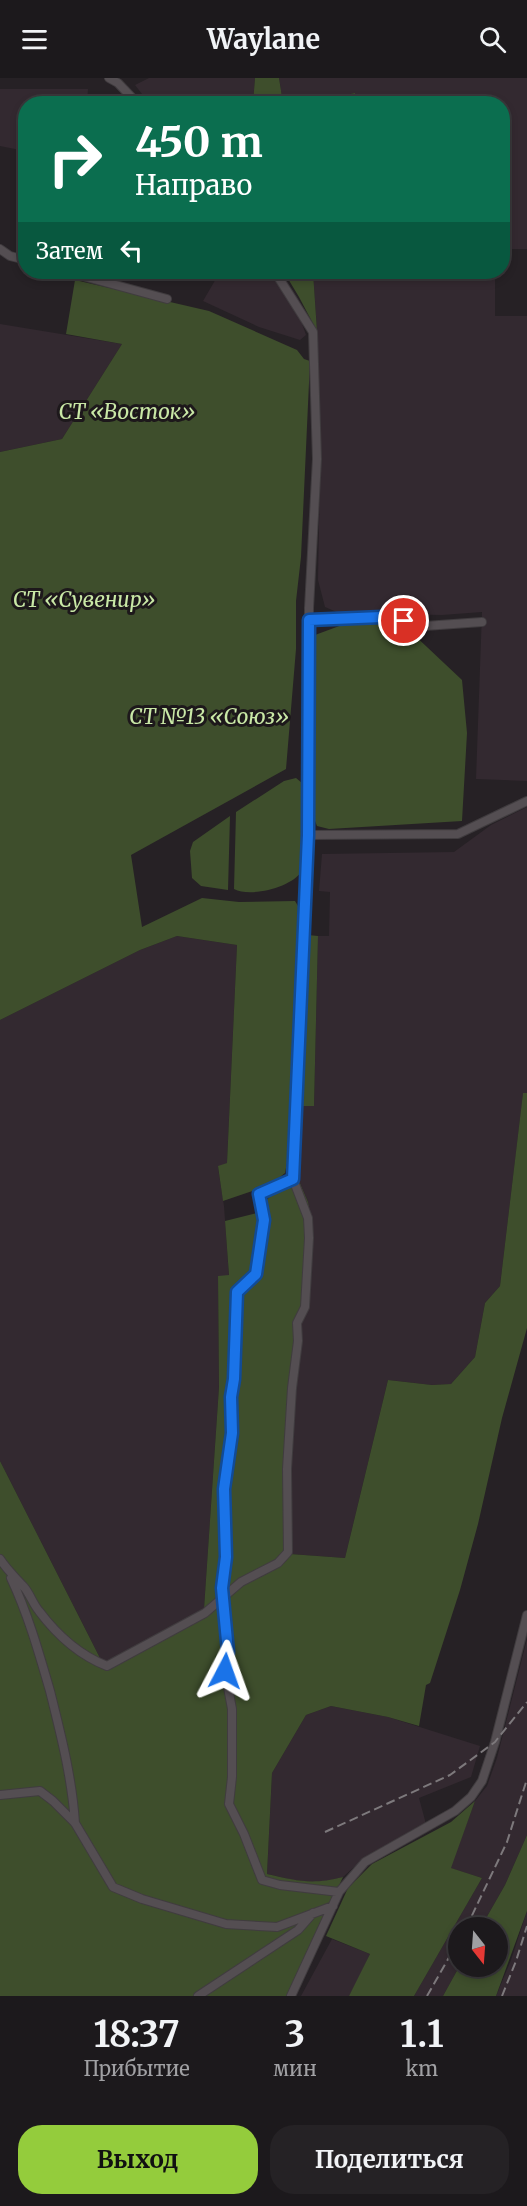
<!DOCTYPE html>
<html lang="ru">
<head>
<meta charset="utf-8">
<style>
	body { margin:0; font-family:Merriweather,serif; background:#252225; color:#f1f3f6; height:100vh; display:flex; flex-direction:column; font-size:22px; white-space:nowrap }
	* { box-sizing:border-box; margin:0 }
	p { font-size:20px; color:#a0a0a3 }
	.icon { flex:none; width:33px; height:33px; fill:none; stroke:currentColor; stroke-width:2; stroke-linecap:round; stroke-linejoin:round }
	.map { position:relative; height:1918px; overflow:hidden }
	.side { display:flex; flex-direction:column; background:#1c191c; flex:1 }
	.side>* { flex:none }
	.top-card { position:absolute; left:18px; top:18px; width:492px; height:183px; border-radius:24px; box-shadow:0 3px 9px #0003,0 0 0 2px #3a383b; background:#0b6e4f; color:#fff; overflow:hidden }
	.needle { width:39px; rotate:163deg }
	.controls { position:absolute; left:448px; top:1839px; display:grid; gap:12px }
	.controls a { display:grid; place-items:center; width:60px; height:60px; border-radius:50%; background:#1c191c; box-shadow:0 3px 9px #0003,0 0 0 2px #3a383b; font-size:30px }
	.pin { position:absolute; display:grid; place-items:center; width:51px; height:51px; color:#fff; margin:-26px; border:3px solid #fff; border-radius:50%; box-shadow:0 2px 6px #0007 }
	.me { position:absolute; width:66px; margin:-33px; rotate:4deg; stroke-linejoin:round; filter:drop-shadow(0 0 4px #0008) }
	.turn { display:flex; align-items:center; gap:21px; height:126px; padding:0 18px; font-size:27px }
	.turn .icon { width:78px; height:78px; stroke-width:2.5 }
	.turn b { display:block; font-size:42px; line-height:51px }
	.then { display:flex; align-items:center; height:57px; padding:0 18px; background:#0003; gap:12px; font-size:22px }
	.eta { display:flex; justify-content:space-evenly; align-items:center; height:102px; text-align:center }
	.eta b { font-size:36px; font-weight:700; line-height:42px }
	.primary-button { display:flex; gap:12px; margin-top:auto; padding:12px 18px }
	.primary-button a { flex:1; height:69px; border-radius:24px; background:#94cc3c; color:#111; font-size:24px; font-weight:700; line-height:69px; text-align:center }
	.primary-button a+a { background:#252225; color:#f1f3f6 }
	header { display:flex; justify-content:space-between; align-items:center; height:78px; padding:0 18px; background:#1c191c; font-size:27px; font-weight:700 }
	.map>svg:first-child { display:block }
	.built { fill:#332930 }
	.green { fill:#3e4e2c }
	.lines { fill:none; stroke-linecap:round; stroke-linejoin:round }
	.minor-casing { stroke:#403c3f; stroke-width:10 }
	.minor { stroke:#544e52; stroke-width:8 }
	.rail { stroke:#7d797c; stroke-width:2; stroke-dasharray:9 4.5; stroke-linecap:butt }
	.route-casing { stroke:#114b97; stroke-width:15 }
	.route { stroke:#1a73e8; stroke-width:10 }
	.labels { text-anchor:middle; stroke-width:6; stroke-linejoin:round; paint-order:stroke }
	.park-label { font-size:21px; font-style:italic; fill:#c9e8a6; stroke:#1d181b }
</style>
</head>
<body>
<header><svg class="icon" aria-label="menu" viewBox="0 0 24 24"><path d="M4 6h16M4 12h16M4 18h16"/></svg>Waylane<svg class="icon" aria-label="search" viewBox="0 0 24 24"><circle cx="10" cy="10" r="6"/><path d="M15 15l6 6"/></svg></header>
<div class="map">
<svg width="527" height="1918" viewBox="0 0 527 1918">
	<rect width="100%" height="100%" fill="#262125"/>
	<path class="built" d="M149,0H255L253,25H149L135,7Z
		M279,0H527V171H503L502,26L355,25V15L308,25H283Z
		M0,11H88L87,25L26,26L25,73L0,68Z
		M220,194H270L297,231L306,257L300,262L259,249L203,223Z
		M313,194H495V238H527V703L476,701L482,534L442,537L339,535L325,529L318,502L320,391L317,253Z
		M0,246L122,266L62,361L0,374Z
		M527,729V1015L523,1016L500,1208L485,1225L475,1279L451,1306L432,1307L388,1302L345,1480L290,1476L289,1392L308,1124L299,1103L302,1028L314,1027L318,858H329L330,814L319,813L322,776L454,774L491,747Z
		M177,858L237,867L227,1085L218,1089L224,1128L229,1198H218L219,1309L204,1531L108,1584L101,1582L0,1383V942L140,872Z
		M527,1561V1757L505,1807L481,1849L459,1850V1889L443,1918H414L482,1800L450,1790L475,1723L487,1708L497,1680Z
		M331,1628L388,1639L480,1668L471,1699L419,1720L426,1746L364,1780L343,1799L321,1805L293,1802L267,1796L272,1695L306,1637Z
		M527,1833V1918H496L511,1882Z
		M332,1861L370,1876L356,1906L349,1918H301Z"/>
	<path class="green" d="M255,0H279L283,25H253Z
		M355,15V25H308Z
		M284,194H313L317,253L299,219Z
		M75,202L209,233L297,272L304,281L310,283L301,479L296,523V571L286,691L131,777L142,849L202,820L239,824L295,823L298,828L291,1065L285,1095L270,1107L223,1123L218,1088L227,1085L237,867L177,858L140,872L0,942V374L62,361L122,266L66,256Z
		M381,546L410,553L462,602L467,655L462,743L329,751L317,748L313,738L315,557L342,547Z
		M296,700L302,705V793C292,809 251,820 234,811L236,734L284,703Z
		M230,738L228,812L201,808L192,800L190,773L193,764Z
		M308,857L318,858L314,1028H302Z
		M523,1015H527V1250L502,1340L478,1446L460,1512L430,1605L426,1607L419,1648L388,1639L331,1628L306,1637L272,1695L267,1796C298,1803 312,1807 343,1799L287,1918H0V1383L101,1582L108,1584L204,1531L219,1309L218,1198L229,1197L225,1143L257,1135L273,1114L299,1103L308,1124L311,1143L299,1246L289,1392L290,1476L345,1480L388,1302L432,1307L451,1306L475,1279L485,1225L500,1208Z
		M475,1723L451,1790L482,1800L414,1918H349L370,1876L326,1858L348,1810L372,1786L451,1744Z
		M527,1757V1833L496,1918H443L459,1889L498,1888V1850L481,1849L505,1807Z"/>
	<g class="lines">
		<defs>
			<path id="minor" d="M109,0L118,5L138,26
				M0,171L10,178L26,182
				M68,194L167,221
				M309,542L383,539L425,548L482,544
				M308,757L458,756L527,723
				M293,1101L259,1116L264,1142L256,1196L237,1214L234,1301L231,1319L232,1355L224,1411L226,1480L222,1510L228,1574L225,1593L232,1631V1699L229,1726L244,1756L262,1802L280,1807L339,1814
				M0,1481C7,1492 16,1500 24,1509C30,1516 33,1526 39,1533C57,1557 79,1577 107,1588L205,1535L241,1504L278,1485L288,1474L287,1391L292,1310L298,1263L297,1245L305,1229L309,1160L308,1140L293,1101L308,757L309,530L317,381L313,254L275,194
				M11,1500C28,1536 39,1575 50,1613C61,1657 72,1700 75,1745
				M0,1717L40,1713L53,1723L75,1745L113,1809L142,1821L226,1846L277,1849L333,1828
				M198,1918L298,1852L313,1835
				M291,1918L339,1814L365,1784L455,1733L471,1719L482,1703L495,1664L527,1537"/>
		</defs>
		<use href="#minor" class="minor-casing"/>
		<use href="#minor" class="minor"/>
		<path class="rail" d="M325,1754L450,1697L495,1664L527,1624
			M466,1850L507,1764L527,1701
			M427,1918L459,1862
			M502,1918L516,1883L527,1848"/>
	</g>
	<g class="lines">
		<defs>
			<path id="route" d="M225,1593L228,1574L222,1510L226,1479L224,1411L232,1355L231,1319L234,1301L237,1214L256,1196L264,1142L259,1116L293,1101L308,757L309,542L382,539L404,543"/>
		</defs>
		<use href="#route" class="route-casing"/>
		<use href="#route" class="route"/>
	</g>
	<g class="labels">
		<g class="park-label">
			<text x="127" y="341">СТ «Восток»</text>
			<text x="84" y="529">СТ «Сувенир»</text>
			<text x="209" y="646">СТ №13 «Союз»</text>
		</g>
	</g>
</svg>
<div class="controls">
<a><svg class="needle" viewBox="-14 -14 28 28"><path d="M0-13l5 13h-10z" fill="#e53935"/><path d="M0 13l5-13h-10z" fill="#a0a0a3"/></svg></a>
</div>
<div class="pin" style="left:404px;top:543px;background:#d93025"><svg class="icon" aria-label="arrive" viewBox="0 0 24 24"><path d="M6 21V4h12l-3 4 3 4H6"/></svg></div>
<svg class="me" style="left:225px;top:1593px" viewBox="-20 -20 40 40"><path d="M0-17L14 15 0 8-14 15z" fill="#1a73e8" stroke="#fff" stroke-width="4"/></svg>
<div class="top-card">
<div class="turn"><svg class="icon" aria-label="right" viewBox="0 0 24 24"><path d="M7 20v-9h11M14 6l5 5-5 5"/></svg><div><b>450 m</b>Направо</div></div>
<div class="then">Затем<svg class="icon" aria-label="left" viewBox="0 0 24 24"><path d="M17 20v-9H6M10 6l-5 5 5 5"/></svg></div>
</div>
</div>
<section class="side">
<div class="eta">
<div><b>18:37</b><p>Прибытие</p></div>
<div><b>3</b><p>мин</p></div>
<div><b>1.1</b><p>km</p></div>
</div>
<div class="primary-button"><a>Выход</a><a>Поделиться</a></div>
</section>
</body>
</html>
